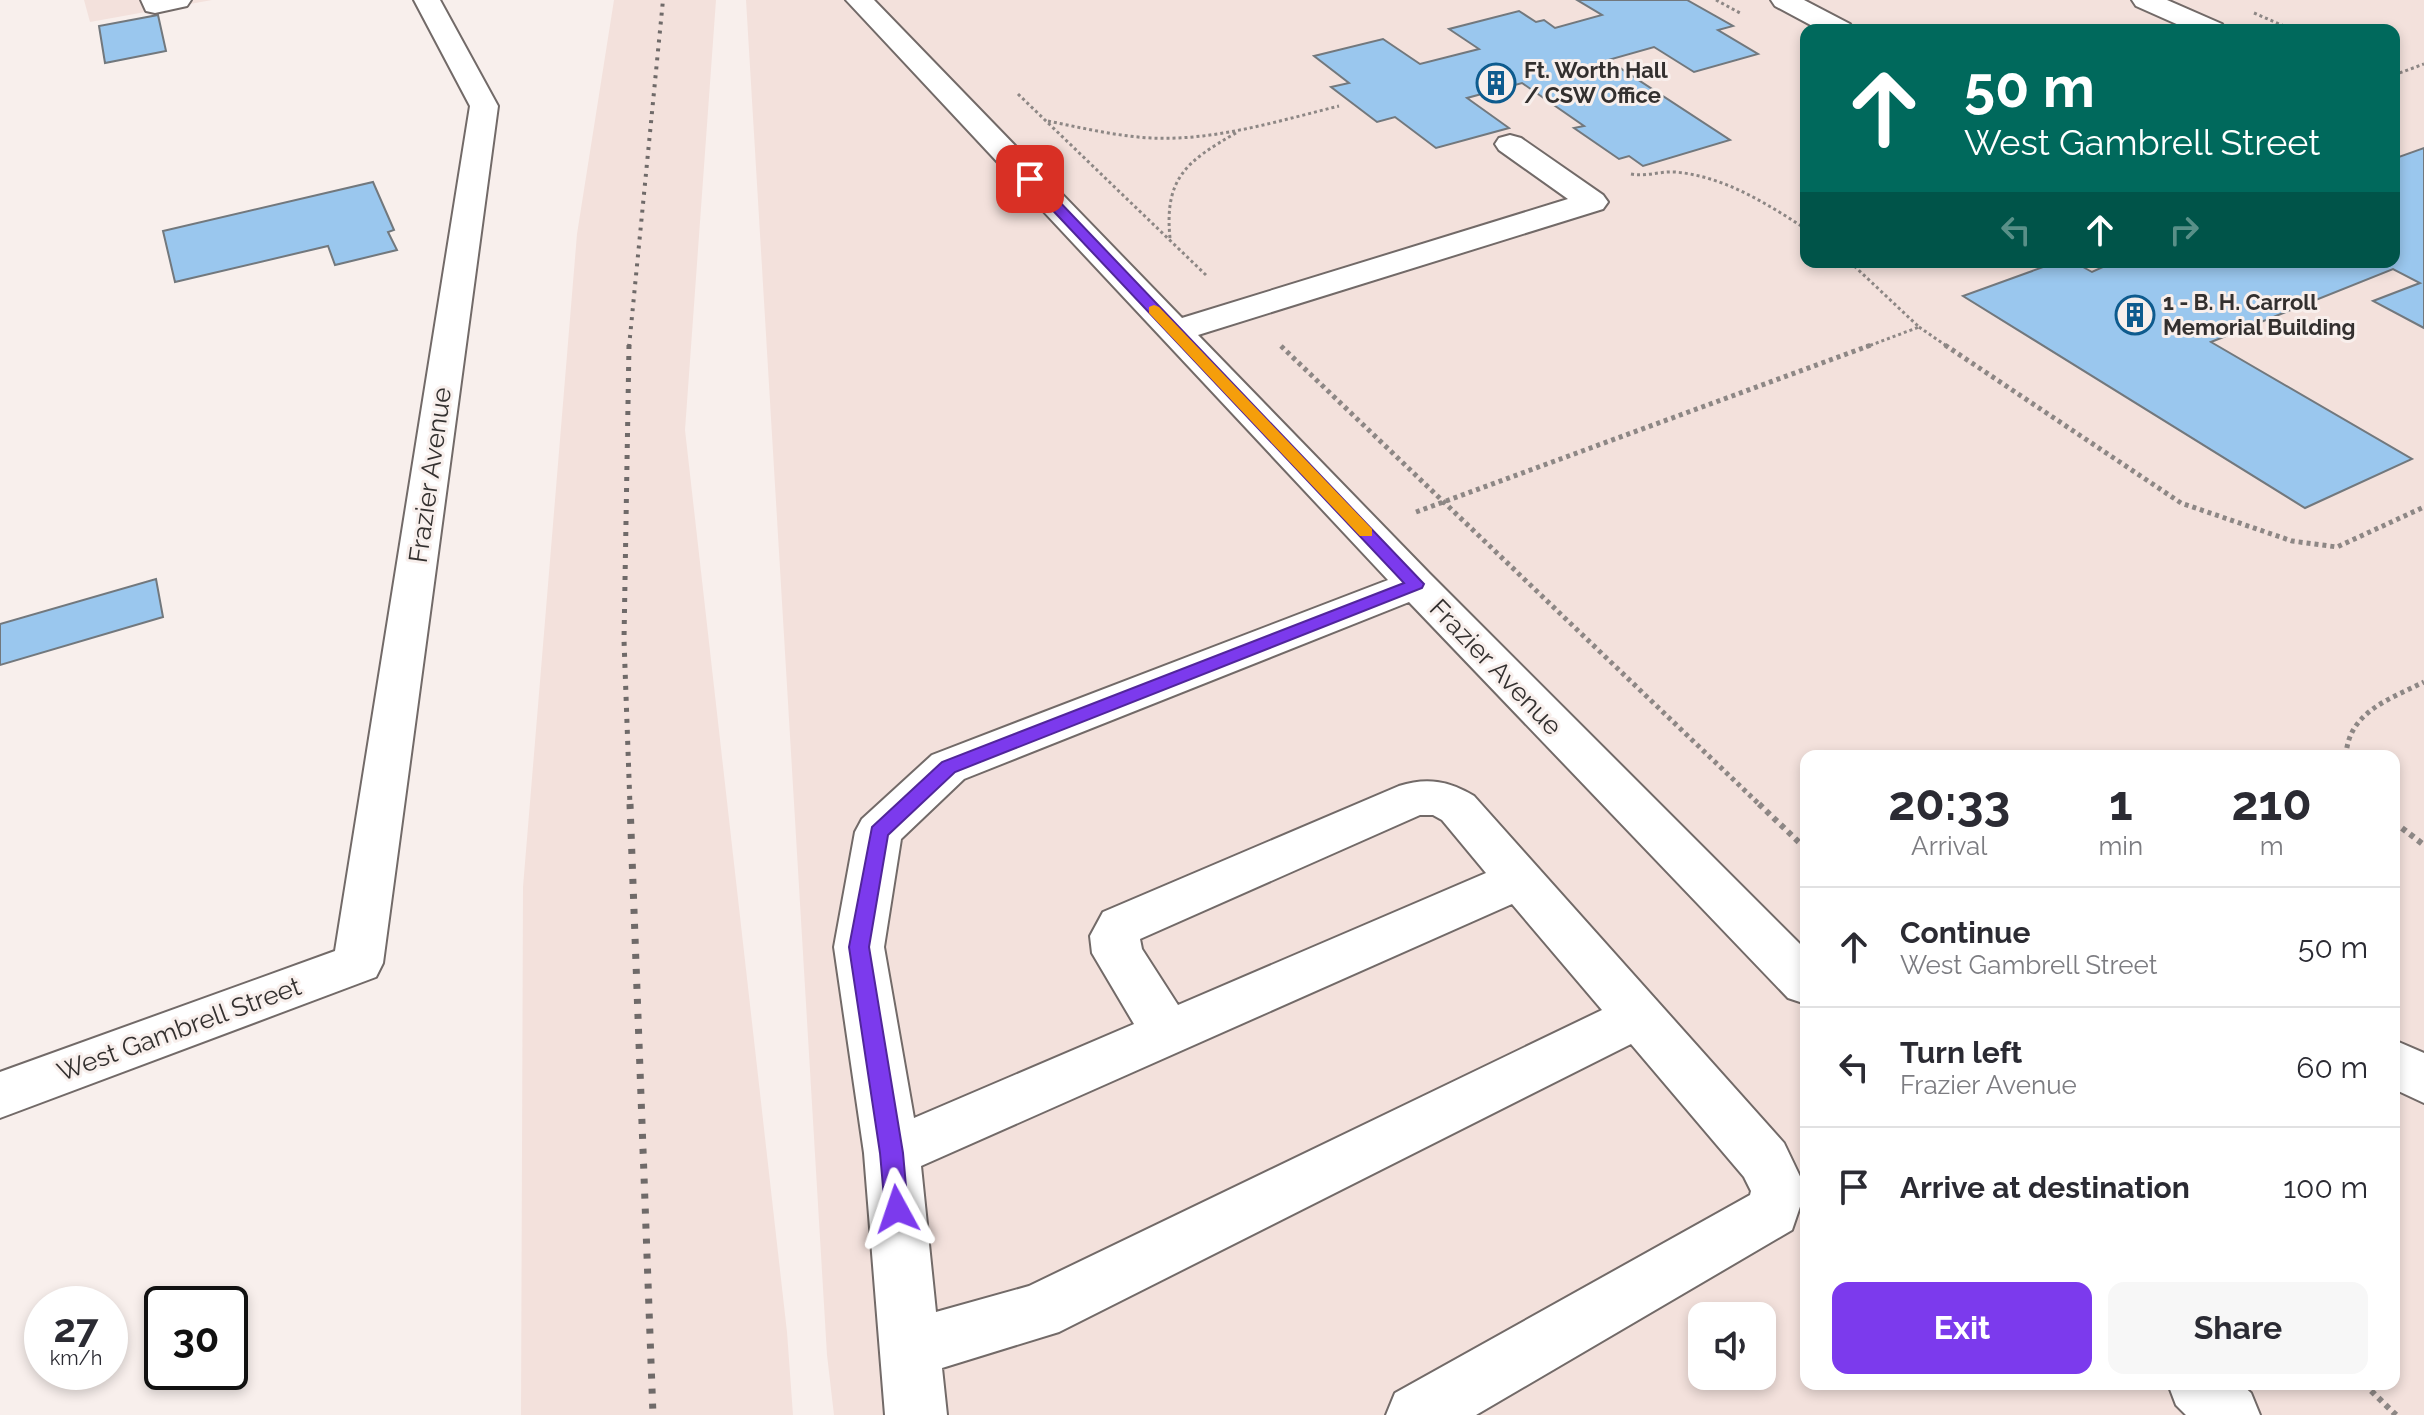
<!DOCTYPE html>
<html lang="en">
<head>
<meta charset="utf-8">
<style>
	body { margin:0; font-family:Raleway,sans-serif; background:#f7f7f7; color:#2b2b33; height:100vh; display:flex; flex-direction:column; font-size:30px; white-space:nowrap }
	* { box-sizing:border-box; margin:0 }
	p { font-size:26px; color:#7c7c81 }
	.icon { flex:none; width:44px; height:44px; fill:none; stroke:currentColor; stroke-width:2; stroke-linecap:round; stroke-linejoin:round }
	.map { position:relative; flex:1; overflow:hidden }
	.panel { position:absolute; left:1800px; top:750px; width:600px; height:640px; display:flex; flex-direction:column; background:#fff; border-radius:16px; box-shadow:0 4px 12px #0003 }
	.panel>* { flex:none }
	.top-card { position:absolute; left:1800px; top:24px; width:600px; height:244px; border-radius:16px; box-shadow:0 4px 12px #0003; background:#00695c; color:#fff; overflow:hidden }
	.buttons { position:absolute; left:1688px; top:1302px; display:grid; gap:16px }
	.buttons a { display:grid; place-items:center; width:88px; height:88px; border-radius:16px; background:#fff; box-shadow:0 4px 12px #0003; font-size:40px }
	.speed { position:absolute; left:24px; top:1286px; display:flex; gap:16px; font-size:40px; font-weight:700; text-align:center }
	.speed>* { display:grid; place-content:center; width:104px; height:104px; border-radius:50%; background:#fff; box-shadow:0 4px 12px #0003; line-height:1 }
	.speed small { font-size:20px; font-weight:400 }
	.speed .limit { border:4px solid #111; border-radius:12px; background:#fff; color:#111 }
	.pin { position:absolute; display:grid; place-items:center; width:68px; height:68px; color:#fff; margin:-34px; border-radius:16px; box-shadow:0 4px 12px #0006 }
	.me { position:absolute; width:88px; margin:-44px; rotate:355deg; stroke-linejoin:round; filter:drop-shadow(0 0 6px #0008) }
	.turn { display:flex; align-items:center; gap:28px; height:168px; padding:0 32px; font-size:36px }
	.turn .icon { width:104px; height:104px; stroke-width:2.5 }
	.turn b { display:block; font-size:56px; line-height:68px }
	.lanes { display:flex; align-items:center; height:76px; padding:0 32px; background:#0003; justify-content:center; gap:40px; direction:ltr }
	.lanes .off { opacity:.35 }
	.eta { display:flex; justify-content:space-evenly; align-items:center; height:136px; text-align:center }
	.eta b { font-size:48px; font-weight:700; line-height:56px }
	.cta { display:flex; gap:16px; margin-top:auto; padding:16px 32px }
	.cta a { flex:1; height:92px; border-radius:16px; background:#7c3aed; color:#fff; font-size:32px; font-weight:700; line-height:92px; text-align:center }
	.cta a+a { background:#f7f7f7; color:#2b2b33 }
	ul { padding:0; list-style:none }
	li { display:flex; align-items:center; gap:24px; height:120px; padding:0 32px; border-top:2px solid #e1e1e2 }
	li div { flex:1 }
	li b { display:block; font-size:30px }
	li em { font-style:normal }
	.map>svg:first-child { display:block }
	.built { fill:#f3e1dc; fill-rule:evenodd }
	.building { fill:#9ac7ee; stroke:#72787d; stroke-width:2 }
	.lines { fill:none; stroke-linecap:round; stroke-linejoin:round }
	.minor-casing { stroke:#726a68; stroke-width:4 }
	.path-far2 { stroke:#8d8785; stroke-width:3; stroke-dasharray:3 3; stroke-linecap:butt }
	.path-far1 { stroke:#8d8785; stroke-width:5; stroke-dasharray:4 4; stroke-linecap:butt }
	.path { stroke:#8d8785; stroke-width:6; stroke-dasharray:5 5; stroke-linecap:butt }
	.minor { fill:#fff; fill-rule:evenodd }
	.rail-far2 { stroke:#6f6a69; stroke-width:4; stroke-dasharray:3 6; stroke-linecap:butt }
	.rail-far1 { stroke:#6f6a69; stroke-width:5; stroke-dasharray:4 7; stroke-linecap:butt }
	.rail { stroke:#6f6a69; stroke-width:7; stroke-dasharray:5 10; stroke-linecap:butt }
	.route { fill:#7c3aed; stroke:#51269a; stroke-width:2 }
	.slow { fill:#f59e0b }
	.labels { text-anchor:middle; stroke-width:6; stroke-linejoin:round; paint-order:stroke }
	.far-poi-label { font-size:22px; font-weight:bold; fill:#33302f; stroke:#f8efec; text-anchor:start }
	.street-label { font-size:26px; fill:#33302f; stroke:#f8efec }
</style>
</head>
<body>
<div class="map">
<svg width="2424" height="1415" viewBox="0 0 2424 1415">
	<rect width="100%" height="100%" fill="#f8efec"/>
	<path class="built" d="M84,0H212L90,22Z
		M614,0H716L685,430L787,1332L793,1415H521L523,887L577,234Z
		M746,0H2424V1415H834L827,1355ZM1806,30H2394V262H1806ZM1806,756H2394V1384H1806ZM1702,1316H1762V1376H1702Z"/>
	<path class="building" d="M1577,0H1687L1733,26L1718,30L1758,54L1694,72L1654,47L1608,60L1730,140L1643,166L1629,156L1619,159L1574,128L1584,126L1522,83L1467,98L1509,128L1436,148L1395,117L1377,122L1331,87L1349,83L1314,56L1383,39L1420,64L1479,49L1449,29L1519,11L1536,22L1544,20L1555,28L1602,15Z
		M158,15L166,51L105,63L99,26Z
		M2424,148V328L2373,301L2420,283L2393,269L2211,342L2412,459L2305,508L1963,296L2057,262H2074L2092,272L2114,262H2394V155L2399,157Z
		M373,182L394,230L388,232L397,250L335,265L328,246L175,282L163,231Z
		M156,579L163,617L0,665V624Z"/>
	<g class="lines">
		<defs>
			<path id="minor" d="M141,0H191L187,6L155,13L146,11Z
				M414,0H440L498,106L383,963L376,977L0,1118V1072L335,951L470,106Z
				M846,0H874L1182,318L1568,199L1499,150L1495,144L1499,138L1510,135L1521,138L1603,195L1608,202L1603,209L1198,335L1430,574L1806,950V1004L1788,998L1409,602L964,779L901,839L884,947L914,1118L1134,1024L1092,953L1090,936L1103,912L1399,786C1427,777 1449,781 1474,796L1784,1143L1806,1189L1792,1230L1476,1415H1386L1395,1393L1750,1195L1751,1191L1744,1177L1631,1044L1059,1332L942,1368L947,1415H885L864,1153L834,947L855,832L862,819L932,755L1388,580ZM1420,815H1433L1442,820L1486,873L1178,1005L1142,949L1140,939ZM1512,904L1602,1010L1029,1286L936,1312L921,1166Z
				M1771,0H1804L1850,24L1854,30H1820L1775,6Z
				M2132,0H2167L2222,24L2226,30H2190L2136,6Z
				M2394,1040L2424,1053V1103L2394,1089Z
				M2168,1384H2241L2251,1393L2260,1415H2186L2176,1405Z"/>
		</defs>
		<use href="#minor" class="minor-casing"/>
		<path class="path-far2" d="M1716,0L1740,13
			M2254,13L2293,30
			M2394,75L2424,64
			M1018,94L1207,276
			M1048,121C1082,128 1116,136 1151,138C1215,141 1278,121 1339,106
			M1631,174C1646,177 1660,171 1675,172C1723,176 1766,203 1806,229
			M1170,238C1164,178 1187,161 1236,133
			M1850,262L1919,327L1866,347
			M1919,327L1948,347"/>
		<path class="path-far1" d="M1945,345L2181,503L2292,541L2337,547L2424,507
			M1281,346L1761,806
			M1416,512L1871,345
			M2346,756C2348,712 2390,699 2424,682"/>
		<path class="path" d="M1759,804L1806,849
			M2394,822L2424,845
			M2364,1384L2396,1415"/>
		<use href="#minor" class="minor"/>
		<path class="rail-far2" d="M629,347L663,0"/>
		<path class="rail-far1" d="M629,345L624,640L630,806"/>
		<path class="rail" d="M630,804L653,1415"/>
	</g>
	<path class="route" d="M1026,176H1035L1424,584L1422,588L955,772L888,835L869,947L903,1153L908,1209L905,1217L897,1220L889,1217L885,1209L880,1153L849,947L872,827L942,762L1404,583L1026,182Z"/>
	<path class="slow" d="M1154,305L1159,307L1372,529V536H1360L1149,313V307Z"/>
	<defs>
		<symbol id="building-ring" viewBox="-11 -11 22 22"><circle r="9.5" fill="#f8efec" stroke="#0e5b8e" stroke-width="1.5"/><path d="M-4-6H4V6H1V3H-1V6H-4ZM-2.5-4.3h1.7v1.8h-1.7ZM.8-4.3h1.7v1.8H.8ZM-2.5-1h1.7V.8h-1.7ZM.8-1h1.7V.8H.8Z" fill="#0e5b8e"/></symbol>
	</defs>
	<g fill-rule="evenodd">
		<use href="#building-ring" x="1474" y="61" width="44" height="44"/>
		<use href="#building-ring" x="2113" y="293" width="44" height="44"/>
	</g>
	<g class="labels">
		<g class="far-poi-label">
			<text x="1524" y="78">Ft. Worth Hall<tspan x="1524" dy="25">/ CSW Office</tspan></text>
			<text x="2163" y="310">1 - B. H. Carroll<tspan x="2163" dy="25">Memorial Building</tspan></text>
		</g>
		<g class="street-label">
			<text transform="translate(430 475) rotate(-82)" y="9">Frazier Avenue</text>
			<text transform="translate(1496 667) rotate(46)" y="9">Frazier Avenue</text>
			<text transform="translate(179 1029) rotate(-20)" y="9">West Gambrell Street</text>
		</g>
	</g>
</svg>
<div class="buttons">
<a><svg class="icon" aria-label="sound" viewBox="0 0 24 24"><path d="M4 9h4l5-4v14l-5-4H4zM17 9q2 3 0 6"/></svg></a>
</div>
<div class="speed"><div>27<small>km/h</small></div><div class="limit">30</div></div>
<div class="pin" style="left:1030px;top:179px;background:#d93025"><svg class="icon" aria-label="arrive" viewBox="0 0 24 24"><path d="M6 21V4h12l-3 4 3 4H6"/></svg></div>
<svg class="me" style="left:897px;top:1209px" viewBox="-20 -20 40 40"><path d="M0-17L14 15 0 8-14 15z" fill="#7c3aed" stroke="#fff" stroke-width="4"/></svg>
<div class="top-card">
<div class="turn"><svg class="icon" aria-label="ahead" viewBox="0 0 24 24"><path d="M12 20V5M6 11l6-6 6 6"/></svg><div><b>50 m</b>West Gambrell Street</div></div>
<div class="lanes"><svg class="icon off" aria-label="left" viewBox="0 0 24 24"><path d="M17 20v-9H6M10 6l-5 5 5 5"/></svg><svg class="icon" aria-label="ahead" viewBox="0 0 24 24"><path d="M12 20V5M6 11l6-6 6 6"/></svg><svg class="icon off" aria-label="right" viewBox="0 0 24 24"><path d="M7 20v-9h11M14 6l5 5-5 5"/></svg></div>
</div>
<section class="panel">
<div class="eta">
<div><b>20:33</b><p>Arrival</p></div>
<div><b>1</b><p>min</p></div>
<div><b>210</b><p>m</p></div>
</div>
<ul>
<li><svg class="icon" aria-label="ahead" viewBox="0 0 24 24"><path d="M12 20V5M6 11l6-6 6 6"/></svg><div><b>Continue</b><p>West Gambrell Street</p></div><em>50 m</em></li>
<li><svg class="icon" aria-label="left" viewBox="0 0 24 24"><path d="M17 20v-9H6M10 6l-5 5 5 5"/></svg><div><b>Turn left</b><p>Frazier Avenue</p></div><em>60 m</em></li>
<li><svg class="icon" aria-label="arrive" viewBox="0 0 24 24"><path d="M6 21V4h12l-3 4 3 4H6"/></svg><div><b>Arrive at destination</b></div><em>100 m</em></li>
</ul>
<div class="cta"><a>Exit</a><a>Share</a></div>
</section>
</div>
</body>
</html>
